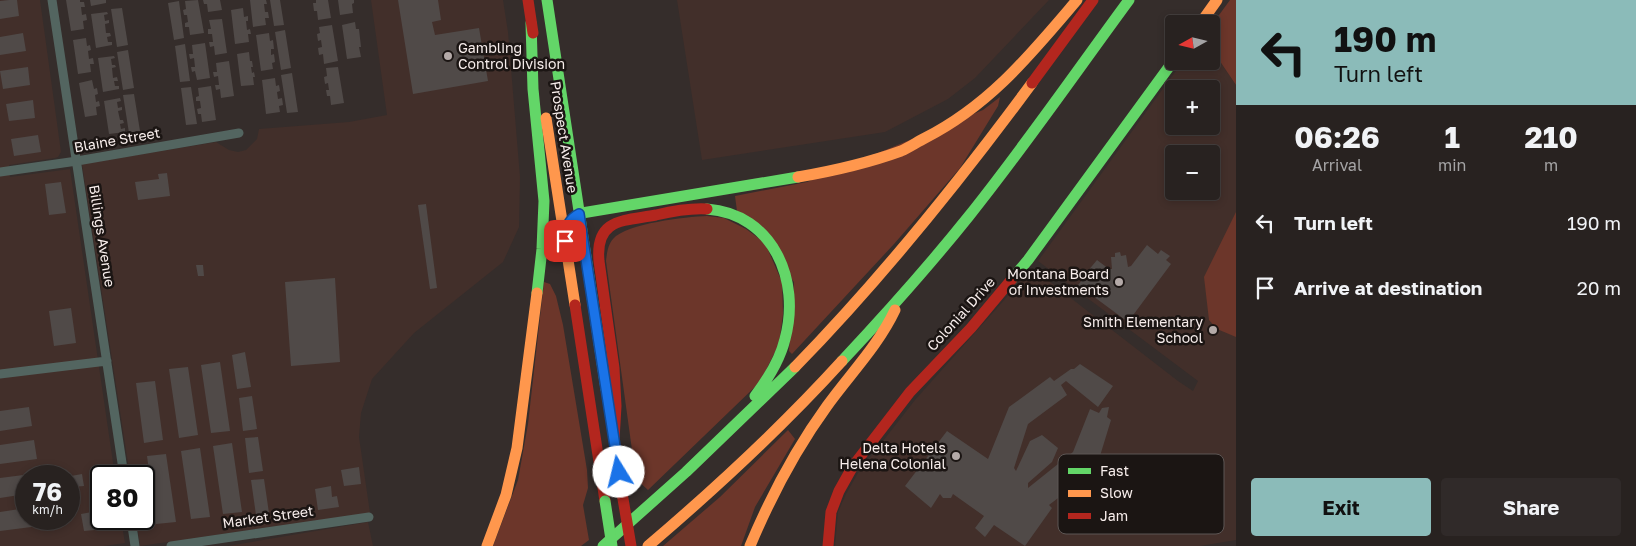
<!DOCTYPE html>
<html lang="en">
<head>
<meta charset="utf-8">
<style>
	body { margin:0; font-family:"Golos Text",sans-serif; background:#302a29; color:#f1f3f6; height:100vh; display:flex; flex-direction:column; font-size:19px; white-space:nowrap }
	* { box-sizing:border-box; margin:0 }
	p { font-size:16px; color:#a5a4a5 }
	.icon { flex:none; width:28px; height:28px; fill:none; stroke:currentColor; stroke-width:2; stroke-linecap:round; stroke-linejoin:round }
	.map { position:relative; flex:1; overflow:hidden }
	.details { display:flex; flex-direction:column; background:#282220; width:400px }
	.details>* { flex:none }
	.top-card { background:#8bbbb9; color:#111; overflow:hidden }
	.needle { width:32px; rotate:262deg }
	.fabs { position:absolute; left:1165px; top:15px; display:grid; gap:10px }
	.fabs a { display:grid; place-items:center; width:55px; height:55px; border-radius:5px; background:#282220; box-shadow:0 2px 8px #0003,0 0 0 1px #443f3e; font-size:25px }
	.speed { position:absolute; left:15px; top:465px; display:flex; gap:10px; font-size:25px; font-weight:700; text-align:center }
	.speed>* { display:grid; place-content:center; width:65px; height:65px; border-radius:50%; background:#282220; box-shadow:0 2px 8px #0003,0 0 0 1px #443f3e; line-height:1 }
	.speed small { font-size:12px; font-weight:400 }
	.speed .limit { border:2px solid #111; border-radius:8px; background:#fff; color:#111 }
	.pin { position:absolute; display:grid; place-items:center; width:42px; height:42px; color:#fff; margin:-21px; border-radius:10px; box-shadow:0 2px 8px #0006 }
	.me { position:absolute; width:55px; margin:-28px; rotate:351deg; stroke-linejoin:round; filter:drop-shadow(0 0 4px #0008) }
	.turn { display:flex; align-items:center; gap:18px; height:105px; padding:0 15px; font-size:22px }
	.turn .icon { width:65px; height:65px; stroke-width:2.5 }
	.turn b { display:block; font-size:35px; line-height:42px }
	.eta { display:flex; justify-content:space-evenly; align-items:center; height:85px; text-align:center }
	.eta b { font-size:30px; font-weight:700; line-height:35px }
	.cta { display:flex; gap:10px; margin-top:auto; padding:10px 15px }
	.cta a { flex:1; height:58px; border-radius:5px; background:#8bbbb9; color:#111; font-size:20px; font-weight:700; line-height:58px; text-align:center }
	.cta a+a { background:#302a29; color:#f1f3f6 }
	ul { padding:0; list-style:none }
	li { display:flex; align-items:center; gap:15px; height:65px; padding:0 15px }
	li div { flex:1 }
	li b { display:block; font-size:19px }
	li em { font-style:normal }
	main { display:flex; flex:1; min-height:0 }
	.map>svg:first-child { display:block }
	.built { fill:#422f2a; fill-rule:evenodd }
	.green { fill:#6c362a }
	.building { fill:#504a48 }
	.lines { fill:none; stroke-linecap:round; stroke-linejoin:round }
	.street { stroke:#536560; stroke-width:9 }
	.fast { stroke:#63d668; stroke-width:11 }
	.slow { stroke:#ff974d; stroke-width:11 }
	.jam { stroke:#b3261e; stroke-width:11 }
	.fast-bridge { stroke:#63d668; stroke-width:11 }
	.jam-bridge { stroke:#b3261e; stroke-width:11 }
	.route-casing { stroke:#114b97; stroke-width:12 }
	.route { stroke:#1a73e8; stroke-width:9 }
	.poi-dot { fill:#b4aaa8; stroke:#1b1513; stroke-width:2 }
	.labels { text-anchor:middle; stroke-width:5; stroke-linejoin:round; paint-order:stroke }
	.poi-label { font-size:14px; fill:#f8eeec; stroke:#1b1513; text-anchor:end }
	.street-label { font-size:14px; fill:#f8eeec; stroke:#1b1513 }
	.key { fill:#1b1513; stroke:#5d5654; stroke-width:1 }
	.key-label { font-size:14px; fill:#f8eeec }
</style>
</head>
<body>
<main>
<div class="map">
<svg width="1236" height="546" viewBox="0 0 1236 546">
	<rect width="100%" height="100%" fill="#352d2b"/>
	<path class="built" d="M0,0H40L61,152L58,157L55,158L9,165L10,177L70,169L115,476H101V519H121L125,543L104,546H0ZM26,476H69V519H26Z
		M371,0H503L508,32L520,177L519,227L503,262L414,333L372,379L361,413L359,437L370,513L140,546L136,519H144V476H130L82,164L216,142L229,150L238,152L246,150L257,139L259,129L349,122L387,115Z
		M677,0H1049L975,78L948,99L885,132L702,160Z
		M1211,48L1236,85V540L1200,546H835L838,512L846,494L858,473L915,400L1031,270L1041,275L1178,381L1193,391L1198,381L1038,261L1183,61H1211ZM1174,89H1211V126H1174ZM1174,154H1211V191H1174Z
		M368,522L373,546H228Z"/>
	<path class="green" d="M1230,0H1236V85L1211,48V26Z
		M1000,97L998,106L960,168L894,244L792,354L789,351L794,282L737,211L735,196L807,182L983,110Z
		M1236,212V337L1217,329L1209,320L1204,277Z
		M707,216L724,218L746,229L765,243L782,282L783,314L779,344L760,382L648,490L636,479L606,261C607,252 608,245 613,239C627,223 686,217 707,216Z
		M544,282L550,284L556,296L563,325L587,470L588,488L583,505L589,540L581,546H493L518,480L528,424Z
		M788,430L795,439L755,507L741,546H663L720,497Z"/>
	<path class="building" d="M9,0H17L19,16L0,19V1Z
		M66,0H80V2H84L85,7H81L82,15L86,14L87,20L83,21L84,29L71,31Z
		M90,0H106V3L91,6Z
		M198,0L204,33L190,35L189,27H185V23L188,22L187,15H184L183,10L186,9L185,1Z
		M203,0H220L222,10L208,12L207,4H204Z
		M250,0H266L267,4H264L265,12H268L269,18H265L266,25L253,27Z
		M270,0H280L284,25L274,26Z
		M316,0H328L331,18L318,20L317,11H314L313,3H316Z
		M338,0H354V3L352,4L353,13L340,15Z
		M398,0H438L441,20L432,22L435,35L479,28L488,81L413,94Z
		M179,1L184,38L174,40L168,3Z
		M122,8L128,45L117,47L111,9Z
		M243,8L244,17L248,16V21H246L247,30L250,29L251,34H248L249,42L235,44L231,10Z
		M107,12L108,14L104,15L105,21L109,20V23L105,24L106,33H110L111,36L107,37L108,42H112V45L96,48L91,14Z
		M222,19L227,53L215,55L214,46L210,47L209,42H213L212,34H208V29H211L209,20Z
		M355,22L356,29H359L361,47H359L361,57L347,59L342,25Z
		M332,25L338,61L324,64L323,54L319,55L318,48L322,47L321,40L318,41L317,34L320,33L319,27Z
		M285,30L291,68L281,70L275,32Z
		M23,33L26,51L0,55V37Z
		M269,33L270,41L273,40L274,49H271V55L274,54L275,62L272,63L273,69L261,71L256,35Z
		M86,38L87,46L90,45L91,50L88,51L89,59L93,58L94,64H90L91,72L78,74L73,40Z
		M205,43L210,78L197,80L195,71L192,72L191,67H195L194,58L190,59L189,54H193L192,45Z
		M185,44L190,81L180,82L175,46Z
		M128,50L134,88L123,90L117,52Z
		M249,52L250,61H252L253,67H251L252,73L254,72L255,77H253L254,85L241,86L237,54Z
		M114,56L115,58L111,59L112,65H115L116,67L112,68L113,78L117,77L118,81H114L115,86H119V89L103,92L98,58Z
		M229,61L234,96L221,98L220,89L216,90L215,85H219L218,76L214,77L213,72H217L216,63Z
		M28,67L30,85L3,89L0,71Z
		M338,67L344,103L331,105L330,96H327L326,90H329L328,83L325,84L324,77L327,76L326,68Z
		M292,73L298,112L287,113L281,75Z
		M275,78L276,86L279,85L280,91L277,92L278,99L282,98L283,105L279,106L280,112L266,114L262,80Z
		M92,80L94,89L97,88L98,94L95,95L96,102L99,101L100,106L96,107L97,115L85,117L79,83Z
		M211,86L216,120L202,122L201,114H198L197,109L201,108L200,101H196V97L199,96L198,88Z
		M191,87L197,124L186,125L181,88Z
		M134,94L140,131L129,133L123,95Z
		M120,98L121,101L117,102L118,108L122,107V110L118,111L120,120H123L124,123L120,124L121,129L125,128V132L109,134L104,101Z
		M33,100L35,118L9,121L6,104Z
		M38,135L41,152L14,156L11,139Z
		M167,173L170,196L138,200L135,182L159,179L158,174Z
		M61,182L66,213L49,215L45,184Z
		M426,204L437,288L430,289L418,205Z
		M1147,245L1158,254L1161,250L1170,256L1166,260L1171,264L1128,322L1078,285L1082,280L1079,277L1084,270L1087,272L1097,260L1109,269H1112L1111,257H1115V253L1120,252L1121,256L1126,255L1128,267L1131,266Z
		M196,265H203L204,276H198Z
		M335,278L340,362L291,366L285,282Z
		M71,308L76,343L54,346L49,311Z
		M245,352L251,387L237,389L232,355Z
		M220,362L230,431L211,433L201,365Z
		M1080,364L1113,386L1098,407L1066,381L1061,385L1067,395L1028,424L1014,468L1016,471L1030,441L1042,435L1058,448L1052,462L1028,483V488L1073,452L1090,409L1099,413L1102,408L1109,407L1107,417L1111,420L1096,469L1049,505L1052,508L1025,546L994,525L985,537L975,528L984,516L953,494L951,498H943L940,494L931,508L905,486L947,431L988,459L1009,407L1050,377L1054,381L1071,369H1074Z
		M188,367L198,435L179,438L169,369Z
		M155,381L163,440L144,443L136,383Z
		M252,396L257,429L243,431L239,398Z
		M29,407L32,426L0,431V411Z
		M258,437L263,471L249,473L245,438Z
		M34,440L37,459L0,464V445Z
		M232,443L242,512L223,514L213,446Z
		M200,448L210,517L191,519L181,451Z
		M166,454L176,522L156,524L147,456Z
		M359,467L361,484L344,486L341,470Z
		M39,473L40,476H26V494L0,498V478Z
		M82,474L84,486L72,487L71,476Z
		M264,479L269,513L256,515L251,480Z
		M331,486L332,497L337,496L339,507L318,510L315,489Z
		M26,508V519H46L47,525L0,531V512Z
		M92,512L95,530L84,531L81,514Z"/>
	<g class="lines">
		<path class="street" d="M52,0L124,476
			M0,172L77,161L239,133
			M0,374L107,361
			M131,519L135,546
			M171,546L369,517"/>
		<path class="fast" d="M547,0L606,389
			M531,23L533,89L544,201L542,249L537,293
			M707,209C773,214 801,280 785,339C780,360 768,379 755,396
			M565,244C565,230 569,219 582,213L798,177
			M1012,279L1028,260L1174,60
			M842,361C886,314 929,266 969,216C1025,146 1076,72 1129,0
			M603,546L686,472L795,367"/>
		<path class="slow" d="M1200,24L1217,0
			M546,118L575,305
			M798,177C833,171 868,163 901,151C910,147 917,142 925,138C990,105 1031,54 1077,0
			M795,367C881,279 959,182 1032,83
			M487,546L506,495L517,448L537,293
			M648,546C716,488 782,427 842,361
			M750,546C771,496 795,450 827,406C850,374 878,346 895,310"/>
		<path class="jam" d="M528,0L533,33
			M1032,83L1093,0
			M575,305L605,501
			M613,432L621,487
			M614,440L616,406L614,368L599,261C595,218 624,221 656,215C673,211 689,208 707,209
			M828,546L831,512L839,491L853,466L910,392L971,328L1012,279"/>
		<path class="fast-bridge" d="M605,501L612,546"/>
		<path class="jam-bridge" d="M621,487L631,546"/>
	</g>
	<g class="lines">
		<defs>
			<path id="route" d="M565,241C565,229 569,219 579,214L619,472"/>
		</defs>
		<use href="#route" class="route-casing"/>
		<use href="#route" class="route"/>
	</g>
	<g class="poi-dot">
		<circle cx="448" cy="56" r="5"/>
		<circle cx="1119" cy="282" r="5"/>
		<circle cx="1213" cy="330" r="5"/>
		<circle cx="956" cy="456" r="5"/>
	</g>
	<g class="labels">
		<g class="poi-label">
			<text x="458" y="53" text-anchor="start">Gambling<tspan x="458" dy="16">Control Division</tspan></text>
			<text x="1109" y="279">Montana Board<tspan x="1109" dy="16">of Investments</tspan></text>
			<text x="1203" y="327">Smith Elementary<tspan x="1203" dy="16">School</tspan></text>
			<text x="946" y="453">Delta Hotels<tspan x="946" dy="16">Helena Colonial</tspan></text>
		</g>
		<g class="street-label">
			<text transform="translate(564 137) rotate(81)" y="5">Prospect Avenue</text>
			<text transform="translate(117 140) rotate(-10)" y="5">Blaine Street</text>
			<text transform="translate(102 236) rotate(81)" y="5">Billings Avenue</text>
			<text transform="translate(961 314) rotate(-48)" y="5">Colonial Drive</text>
			<text transform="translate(268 517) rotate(-8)" y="5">Market Street</text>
		</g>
	</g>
	<rect x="1058" y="454" width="166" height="80" rx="8" class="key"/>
	<rect x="1068" y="468" width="23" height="6" fill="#63d668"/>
	<rect x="1068" y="490" width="23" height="7" fill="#ff974d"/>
	<rect x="1068" y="513" width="23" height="6" fill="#b3261e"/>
	<g class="key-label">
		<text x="1100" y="476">Fast</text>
		<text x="1100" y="498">Slow</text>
		<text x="1100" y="521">Jam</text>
	</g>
</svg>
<div class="fabs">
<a><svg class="needle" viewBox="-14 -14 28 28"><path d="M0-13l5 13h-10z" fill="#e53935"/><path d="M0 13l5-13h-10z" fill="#a5a4a5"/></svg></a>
<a>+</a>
<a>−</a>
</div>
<div class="speed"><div>76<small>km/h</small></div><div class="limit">80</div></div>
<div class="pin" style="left:565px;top:241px;background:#d93025"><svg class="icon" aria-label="arrive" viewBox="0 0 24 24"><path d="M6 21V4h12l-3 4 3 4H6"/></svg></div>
<svg class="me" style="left:619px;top:472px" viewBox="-20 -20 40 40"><circle r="19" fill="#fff"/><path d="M0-13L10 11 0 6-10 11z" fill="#1a73e8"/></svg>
</div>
<section class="details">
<div class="top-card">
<div class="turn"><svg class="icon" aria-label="left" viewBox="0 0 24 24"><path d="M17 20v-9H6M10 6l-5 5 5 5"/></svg><div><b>190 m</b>Turn left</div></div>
</div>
<div class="eta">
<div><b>06:26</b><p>Arrival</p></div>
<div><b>1</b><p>min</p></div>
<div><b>210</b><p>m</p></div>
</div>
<ul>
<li><svg class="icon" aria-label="left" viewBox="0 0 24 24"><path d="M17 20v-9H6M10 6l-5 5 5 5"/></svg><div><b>Turn left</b></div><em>190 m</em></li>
<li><svg class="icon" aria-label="arrive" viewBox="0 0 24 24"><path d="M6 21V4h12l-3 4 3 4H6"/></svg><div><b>Arrive at destination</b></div><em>20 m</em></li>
</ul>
<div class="cta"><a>Exit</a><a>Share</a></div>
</section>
</main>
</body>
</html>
